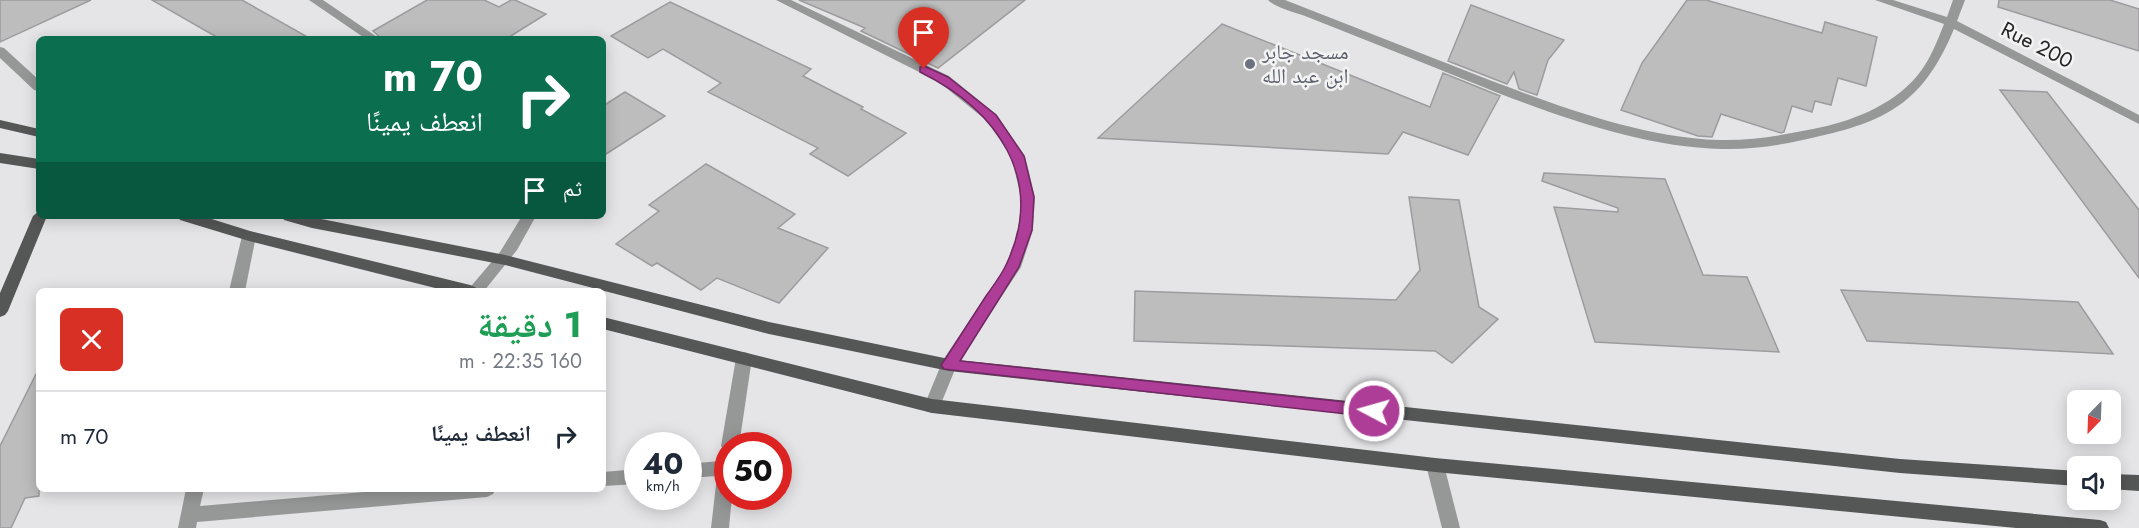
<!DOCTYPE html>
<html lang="ar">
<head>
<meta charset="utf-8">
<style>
	body { margin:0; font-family:Jost,"Noto Naskh Arabic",sans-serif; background:#f6f6f7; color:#1f2937; direction:rtl; height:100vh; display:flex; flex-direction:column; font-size:22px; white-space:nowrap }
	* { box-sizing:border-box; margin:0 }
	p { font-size:20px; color:#747a83 }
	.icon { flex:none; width:33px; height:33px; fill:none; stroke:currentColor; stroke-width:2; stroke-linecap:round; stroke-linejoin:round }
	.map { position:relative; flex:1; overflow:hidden; direction:ltr }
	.panel { position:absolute; left:36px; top:288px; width:570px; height:204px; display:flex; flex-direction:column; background:#fff; border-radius:9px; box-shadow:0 3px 15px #0003; direction:rtl }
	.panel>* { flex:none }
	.hud { position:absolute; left:36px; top:36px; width:570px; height:183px; border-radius:9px; box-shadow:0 3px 15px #0003; direction:rtl; background:#0b6e4f; color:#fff; overflow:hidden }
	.needle { width:39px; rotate:203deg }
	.tools { position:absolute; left:2067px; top:390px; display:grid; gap:12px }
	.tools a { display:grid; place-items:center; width:54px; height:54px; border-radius:9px; background:#fff; box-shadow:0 3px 15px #0003; font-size:30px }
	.speed { position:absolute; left:624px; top:432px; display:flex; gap:12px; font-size:30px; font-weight:700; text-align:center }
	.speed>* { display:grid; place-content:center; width:78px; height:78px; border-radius:50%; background:#fff; box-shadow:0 3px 15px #0003; line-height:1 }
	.speed small { font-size:15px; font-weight:400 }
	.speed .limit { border:9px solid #d22; background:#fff; color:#111 }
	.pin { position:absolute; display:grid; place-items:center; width:51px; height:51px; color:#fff; margin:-62px -26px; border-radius:50% 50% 50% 0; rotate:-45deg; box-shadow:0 0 6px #0007 }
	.pin .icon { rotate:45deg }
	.me { position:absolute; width:66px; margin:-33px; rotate:276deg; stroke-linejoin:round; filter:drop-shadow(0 0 4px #0008) }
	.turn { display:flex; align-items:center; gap:21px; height:126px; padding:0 24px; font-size:27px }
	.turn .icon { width:78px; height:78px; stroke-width:2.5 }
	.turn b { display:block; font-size:42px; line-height:51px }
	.then { display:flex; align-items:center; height:57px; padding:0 24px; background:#0003; gap:12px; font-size:22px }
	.round { display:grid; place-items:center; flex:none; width:63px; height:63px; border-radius:9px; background:#f6f6f7 }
	.headline { display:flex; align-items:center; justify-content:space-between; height:102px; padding:0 24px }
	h1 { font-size:36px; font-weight:700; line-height:45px; color:#1e9e55 }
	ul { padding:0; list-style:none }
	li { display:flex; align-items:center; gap:18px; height:90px; padding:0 24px; border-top:2px solid #e0e1e3 }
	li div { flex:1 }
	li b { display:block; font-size:22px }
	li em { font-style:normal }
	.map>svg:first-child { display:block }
	.building { fill:#bebdbe; stroke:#9d9b9d; stroke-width:1.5 }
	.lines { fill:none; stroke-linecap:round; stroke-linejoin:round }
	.minor { fill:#969797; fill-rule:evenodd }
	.major { fill:#555656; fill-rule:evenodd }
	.route { fill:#ae3d98; stroke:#712863; stroke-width:1.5 }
	.worship-dot { fill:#6b7280; stroke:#f3f3f4; stroke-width:2 }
	.labels { text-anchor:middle; stroke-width:5; stroke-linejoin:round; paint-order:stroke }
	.street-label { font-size:21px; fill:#252526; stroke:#f3f3f4 }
	.worship-label { font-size:21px; fill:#5b616d; stroke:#f3f3f4; text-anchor:start }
</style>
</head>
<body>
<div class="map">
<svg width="2139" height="528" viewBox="0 0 2139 528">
	<rect width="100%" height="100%" fill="#e5e5e7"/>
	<path class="building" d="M0,0H91L0,42Z
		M152,0H242L311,39H220Z
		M427,0H484L499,7L511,0H515L546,14L506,39H382L373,31Z
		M799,0H1025L938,68L861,31L865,28Z
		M1687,0H1706L1822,33L1825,22L1877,37L1866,86L1838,78L1831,105L1815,101L1812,112L1792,106L1784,132L1781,133L1721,114L1712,137L1698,136L1621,110L1642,63Z
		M1999,0H2110L2139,9V51L1998,7Z
		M670,2L811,69L803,76L863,107L861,109L906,133L848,176L810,154L818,148L708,92L721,83L663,49L648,58L611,36Z
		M1471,5L1564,40L1548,60L1537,95L1519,89L1514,72L1507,84L1448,61Z
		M1222,24L1430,107L1443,73L1500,96L1468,155L1403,132L1388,154L1098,138Z
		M2000,90L2047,92L2139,210V278Z
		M625,92L665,116L603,156V106Z
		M706,164L795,214L778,228L828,248L779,303L717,278L701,290L657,263L652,266L616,244L659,211L649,205Z
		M1544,173L1665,179L1703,275L1747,277L1779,352L1595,342L1554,207L1618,212V208L1542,181Z
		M1409,197L1459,200L1479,307L1498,319L1452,363L1435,351L1134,341L1135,291L1396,300L1420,270Z
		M1841,290L2078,302L2113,354L1867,341Z
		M39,368V496L25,498L11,528H0V446Z"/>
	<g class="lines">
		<path class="minor" d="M309,0H323L380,39H366Z
			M776,0H791L949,76L997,115L1025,156L1035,197L1033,230L1021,267L956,367L938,411L932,413L926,411L924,406L943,360L1006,266L1019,230L1021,197L1011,156L987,121L939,82Z
			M1268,0H1285C1354,27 1423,54 1492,81C1564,108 1641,137 1719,140C1751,141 1783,135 1813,129C1850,122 1892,106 1917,76C1929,62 1937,42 1944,24L1875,0H1893L1947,17L1953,0H1965L1957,21L2139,115V124L1954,29C1925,98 1892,120 1820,136C1788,144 1755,150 1722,149C1618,147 1502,94 1406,56C1372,43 1339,29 1305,16C1294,12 1276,8 1268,0Z
			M0,47L4,48L39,80V91L34,90L0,58Z
			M522,216H536L517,250L484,291H467L500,252Z
			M249,231L256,236L245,291H229L242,236Z
			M744,352L750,354L752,358L739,446H728V496H732L729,528H711L717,476L688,478V464L719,461L722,453L725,452L721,446L736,358L738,354Z
			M1435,458L1441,460L1444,465L1460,528H1442L1426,465L1429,460Z
			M638,469V484L603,486V472Z
			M186,489H204L200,506L399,489H496L493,494L487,497L197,522L196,528H178Z"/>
		<path class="major" d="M0,120L39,129V137L0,128Z
			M0,153L39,159V169L0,163Z
			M39,211V216H47L8,311L5,315L0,317V293L33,216Z
			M178,216H202L250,231L470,285L475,287L478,291H447L249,241L180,220Z
			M282,216H306L505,255L769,322L949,359L1900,459L2078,471V486L1900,473L949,371L769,334L505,265L312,228L284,220Z
			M603,317L932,399L1435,458L2100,520L2106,522L2109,528H2016L1435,472L932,413L603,329Z
			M2110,474L2139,475V491L2110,489Z"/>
	</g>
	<path class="route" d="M924,66L948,77L996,115L1024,156L1034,197L1032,230L1019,267L960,361L1374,405L1380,406L1382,411L1380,415L1374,417L944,369L941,365L944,361C958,339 972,318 986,296C993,286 1001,276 1006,265C1047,179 997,110 920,72V67Z"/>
	<circle class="worship-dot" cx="1250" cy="64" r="6"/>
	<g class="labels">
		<g class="street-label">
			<text transform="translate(2037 45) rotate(27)" y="7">Rue 200</text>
		</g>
		<g class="worship-label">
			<text x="1262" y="59">مسجد جابر<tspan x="1262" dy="24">ابن عبد الله</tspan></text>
		</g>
	</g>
</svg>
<div class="tools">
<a><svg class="needle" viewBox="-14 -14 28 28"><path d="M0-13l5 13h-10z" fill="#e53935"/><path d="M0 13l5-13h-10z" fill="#747a83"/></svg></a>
<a><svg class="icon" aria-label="sound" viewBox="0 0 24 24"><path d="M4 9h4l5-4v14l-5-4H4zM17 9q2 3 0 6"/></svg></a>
</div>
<div class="speed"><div>40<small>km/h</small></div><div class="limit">50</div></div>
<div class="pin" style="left:924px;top:69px;background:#d93025"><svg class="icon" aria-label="arrive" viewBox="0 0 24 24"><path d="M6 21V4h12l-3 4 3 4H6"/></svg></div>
<svg class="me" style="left:1374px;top:411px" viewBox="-20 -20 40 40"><circle r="17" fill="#ae3d98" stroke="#fff" stroke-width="3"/><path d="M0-11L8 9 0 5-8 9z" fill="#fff"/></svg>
<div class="hud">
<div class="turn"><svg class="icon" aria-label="right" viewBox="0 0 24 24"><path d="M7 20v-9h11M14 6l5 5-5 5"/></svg><div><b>70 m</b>انعطف يمينًا</div></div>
<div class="then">ثم<svg class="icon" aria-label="arrive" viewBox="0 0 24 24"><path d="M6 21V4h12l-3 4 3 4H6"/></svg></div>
</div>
<section class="panel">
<div class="headline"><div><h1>1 دقيقة</h1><p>160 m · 22:35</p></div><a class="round" style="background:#d93025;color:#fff"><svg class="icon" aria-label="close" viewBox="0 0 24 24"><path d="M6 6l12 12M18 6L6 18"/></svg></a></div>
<ul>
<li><svg class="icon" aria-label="right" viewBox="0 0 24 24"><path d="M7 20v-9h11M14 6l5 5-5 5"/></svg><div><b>انعطف يمينًا</b></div><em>70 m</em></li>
</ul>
</section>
</div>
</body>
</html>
